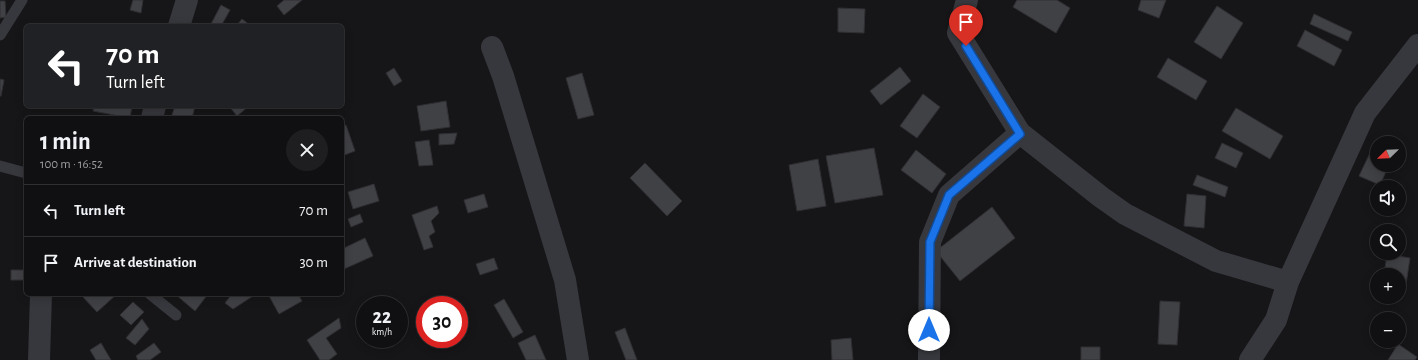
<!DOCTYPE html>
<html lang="en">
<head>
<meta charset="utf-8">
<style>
	body { margin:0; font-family:"Alegreya Sans",sans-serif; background:#1e1e20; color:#f1f3f6; height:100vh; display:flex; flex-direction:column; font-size:15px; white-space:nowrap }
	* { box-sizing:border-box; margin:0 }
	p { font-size:13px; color:#9c9d9f }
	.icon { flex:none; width:22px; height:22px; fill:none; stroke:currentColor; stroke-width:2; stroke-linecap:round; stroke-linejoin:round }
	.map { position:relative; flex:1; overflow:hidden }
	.side { position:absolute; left:24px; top:116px; width:320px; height:180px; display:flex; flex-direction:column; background:#101012; border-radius:6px; box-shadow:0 2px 10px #0003,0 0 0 1px #303032 }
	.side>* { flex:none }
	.guide { position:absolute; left:24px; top:24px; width:320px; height:84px; border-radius:6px; box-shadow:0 2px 10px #0003,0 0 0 1px #303032; background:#202124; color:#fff; overflow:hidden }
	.needle { width:26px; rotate:247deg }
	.buttons { position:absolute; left:1370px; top:136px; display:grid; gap:8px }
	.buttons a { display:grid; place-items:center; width:36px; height:36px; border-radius:50%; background:#101012; box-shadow:0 2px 10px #0003,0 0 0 1px #303032; font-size:20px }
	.speed { position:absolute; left:356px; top:296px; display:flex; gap:8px; font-size:20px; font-weight:700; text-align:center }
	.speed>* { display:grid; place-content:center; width:52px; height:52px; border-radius:50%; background:#101012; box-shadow:0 2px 10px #0003,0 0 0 1px #303032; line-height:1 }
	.speed small { font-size:10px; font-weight:400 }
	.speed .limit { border:6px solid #d22; background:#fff; color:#111 }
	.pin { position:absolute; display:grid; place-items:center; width:34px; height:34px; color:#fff; margin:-41px -17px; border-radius:50% 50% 50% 0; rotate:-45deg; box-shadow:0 0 4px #0007 }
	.pin .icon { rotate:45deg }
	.me { position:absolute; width:44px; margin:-22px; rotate:0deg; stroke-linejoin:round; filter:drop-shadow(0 0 3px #0008) }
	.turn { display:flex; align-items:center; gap:14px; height:84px; padding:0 16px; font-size:18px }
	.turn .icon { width:52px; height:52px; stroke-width:2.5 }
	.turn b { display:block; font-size:28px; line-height:34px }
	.round { display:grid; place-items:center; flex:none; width:42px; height:42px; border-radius:21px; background:#1e1e20 }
	.headline { display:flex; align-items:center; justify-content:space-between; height:68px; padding:0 16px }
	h1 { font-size:24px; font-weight:600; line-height:30px }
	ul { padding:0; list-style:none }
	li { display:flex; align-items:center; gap:12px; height:52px; padding:0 16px; border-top:1px solid #303032 }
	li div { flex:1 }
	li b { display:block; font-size:15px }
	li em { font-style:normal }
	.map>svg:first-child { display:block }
	.building { fill:#404145; stroke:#303034 }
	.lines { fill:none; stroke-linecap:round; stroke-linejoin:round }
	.lane { stroke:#37383d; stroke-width:11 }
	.street { stroke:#37383d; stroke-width:22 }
	.route-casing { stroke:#114b97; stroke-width:10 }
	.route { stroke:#1a73e8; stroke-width:7 }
</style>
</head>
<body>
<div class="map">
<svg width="1418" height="360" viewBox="0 0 1418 360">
	<rect width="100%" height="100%" fill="#161618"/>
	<path class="building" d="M133,0H143L141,13L130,10Z
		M284,0H302L284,15L277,6Z
		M1017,0H1057L1070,8L1056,33L1013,7Z
		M1141,0H1166L1159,18L1138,10Z
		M0,1H5L6,17L0,18Z
		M221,5L230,10L221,26H210Z
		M1217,6L1243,23L1221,59L1194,42Z
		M838,8L865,9L864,33L838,32Z
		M1314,14L1352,32L1348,41L1310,24Z
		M242,19L251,26H236Z
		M1305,30L1342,50L1334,66L1297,46Z
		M1168,58L1207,81L1196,100L1157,77Z
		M900,67L911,81L881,105L870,91Z
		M394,68L402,81L394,86L386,73Z
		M582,73L594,115L578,119L566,78Z
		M0,79L4,80L1,96H0Z
		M923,94L940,107L917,138L900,126Z
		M446,101L450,127L421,131L417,106Z
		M94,106H132L130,118L93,111Z
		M175,106H195L192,118H171Z
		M229,106H249L237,116Z
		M1236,108L1283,136L1270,159L1222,131Z
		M346,125L355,151L342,156V127Z
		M457,133L454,144L439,145V134Z
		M429,140L433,165L419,166L415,142Z
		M1222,143L1243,153L1236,168L1215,158Z
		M874,148L883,195L835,203L826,156Z
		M916,150L946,174L932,193L901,170Z
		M1370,153L1377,157V165H1389L1380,185L1359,176Z
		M818,159L826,206L797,211L789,165Z
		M645,163L682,201L667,216L630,178Z
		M1197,175L1228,187L1225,197L1193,185Z
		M374,184L379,201L353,209L348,192Z
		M484,194L488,207L468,213L464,200Z
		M1187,194L1206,196L1204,228L1184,226Z
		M437,206L439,213L431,221L435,232L429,236L433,247L424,250L412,215Z
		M992,207L1015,238L960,281L936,251Z
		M360,214L363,222L351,227L348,219Z
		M365,238L373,256L344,269L342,265V249Z
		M1387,254L1410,258L1405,291L1399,290V275H1384Z
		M494,258L498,269L480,275L476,264Z
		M11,270H26V280H11Z
		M82,294H117L97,312L81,295Z
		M175,294H208L195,311Z
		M232,294H252L253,296L233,309L225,303Z
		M268,294H298L302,301L279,314Z
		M504,299L523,332L513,338L494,305Z
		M1160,301L1180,302L1177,345L1158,344Z
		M133,302L144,312L131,325L120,315Z
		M339,318L341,328L326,338L337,354L329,360H320L307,340Z
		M142,319L149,329L135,345L126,338Z
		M625,328L637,360H626L615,332Z
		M535,335L546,360H526L518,343Z
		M851,338L853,360H832L831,340Z
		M101,343L111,360H96L90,350Z
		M154,343L161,352L150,360H138L136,356Z
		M1398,344L1417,357L1415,360H1388Z
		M1081,347H1100V360H1081Z"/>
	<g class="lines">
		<path class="lane" d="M0,35L22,0
			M0,166L26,173
			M150,294L176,315"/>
		<path class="street" d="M967,0L958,33L1020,133L1101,197L1125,214L1216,261L1288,282
			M179,26L187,0
			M492,47L503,76L565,280L578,360
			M152,118L155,106
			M39,360L41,294
			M929,360L930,242L949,195L1020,133
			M1250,360L1276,320L1288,282L1365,113L1418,45"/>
	</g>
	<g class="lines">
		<defs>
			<path id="route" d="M929,330L930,242L949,195L1020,134L966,46"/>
		</defs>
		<use href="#route" class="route-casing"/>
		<use href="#route" class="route"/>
	</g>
</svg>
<div class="buttons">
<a><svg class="needle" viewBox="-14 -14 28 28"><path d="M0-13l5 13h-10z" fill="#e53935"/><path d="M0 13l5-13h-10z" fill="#9c9d9f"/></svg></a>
<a><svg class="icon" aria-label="sound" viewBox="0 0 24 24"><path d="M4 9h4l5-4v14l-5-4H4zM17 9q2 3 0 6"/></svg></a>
<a><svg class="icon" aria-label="search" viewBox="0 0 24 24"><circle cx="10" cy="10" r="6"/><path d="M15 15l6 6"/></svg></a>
<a>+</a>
<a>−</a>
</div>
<div class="speed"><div>22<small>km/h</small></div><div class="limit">30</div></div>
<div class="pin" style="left:966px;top:46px;background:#d93025"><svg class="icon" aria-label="arrive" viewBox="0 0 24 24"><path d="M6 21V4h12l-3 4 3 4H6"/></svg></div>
<svg class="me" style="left:929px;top:330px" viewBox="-20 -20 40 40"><circle r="19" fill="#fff"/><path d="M0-13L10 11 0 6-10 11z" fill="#1a73e8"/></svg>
<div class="guide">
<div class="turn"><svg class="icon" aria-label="left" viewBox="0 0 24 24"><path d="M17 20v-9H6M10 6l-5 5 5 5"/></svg><div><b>70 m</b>Turn left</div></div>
</div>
<section class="side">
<div class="headline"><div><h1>1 min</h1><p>100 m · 16:52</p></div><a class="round"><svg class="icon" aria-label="close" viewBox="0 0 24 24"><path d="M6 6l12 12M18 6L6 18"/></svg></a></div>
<ul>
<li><svg class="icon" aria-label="left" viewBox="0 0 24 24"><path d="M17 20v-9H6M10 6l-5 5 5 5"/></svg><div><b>Turn left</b></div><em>70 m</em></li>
<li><svg class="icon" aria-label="arrive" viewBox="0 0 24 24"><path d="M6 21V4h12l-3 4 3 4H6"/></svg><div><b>Arrive at destination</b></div><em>30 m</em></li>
</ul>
</section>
</div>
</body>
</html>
